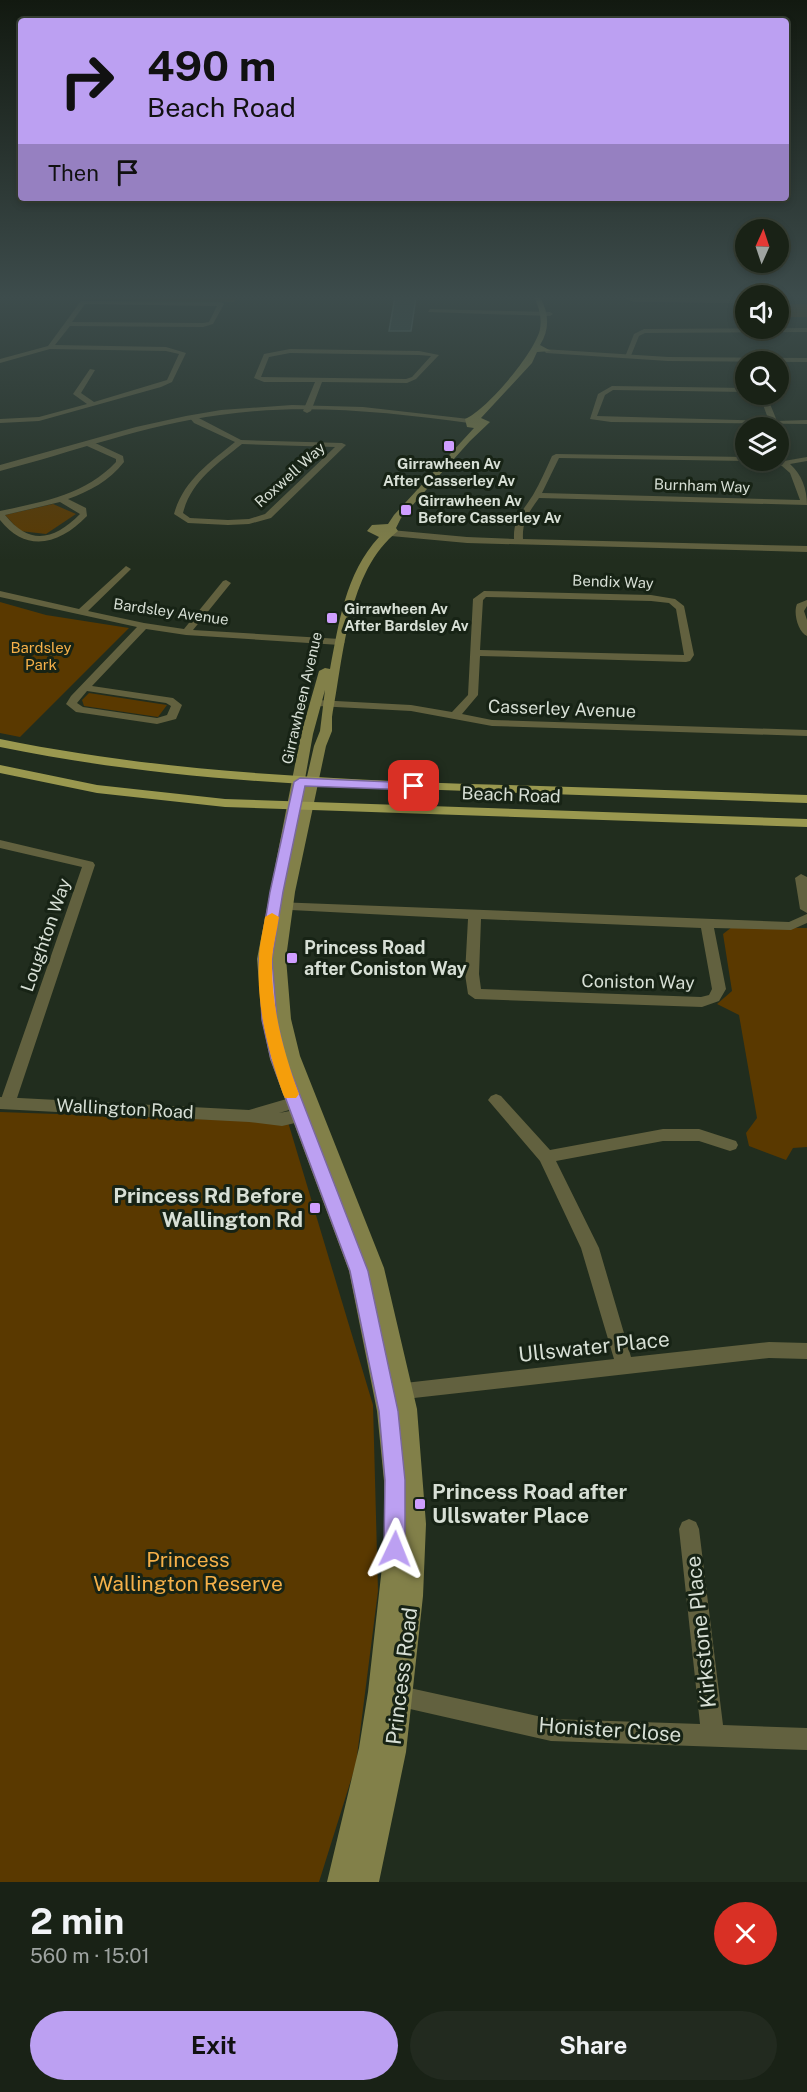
<!DOCTYPE html>
<html lang="en">
<head>
<meta charset="utf-8">
<style>
	body { margin:0; font-family:"Public Sans",sans-serif; background:#222a1f; color:#f1f3f6; height:100vh; display:flex; flex-direction:column; font-size:22px; white-space:nowrap }
	* { box-sizing:border-box; margin:0 }
	p { font-size:20px; color:#9fa4a1 }
	.icon { flex:none; width:33px; height:33px; fill:none; stroke:currentColor; stroke-width:2; stroke-linecap:round; stroke-linejoin:round }
	.map { position:relative; height:1882px; overflow:hidden }
	.drawer { display:flex; flex-direction:column; background:#192216; flex:1 }
	.drawer>* { flex:none }
	.hud { position:absolute; left:18px; top:18px; width:771px; height:183px; border-radius:6px; box-shadow:0 3px 9px #0003,0 0 0 2px #373f35; background:#bca0f2; color:#111; overflow:hidden }
	.needle { width:39px; rotate:3deg }
	.tools { position:absolute; left:735px; top:219px; display:grid; gap:12px }
	.tools a { display:grid; place-items:center; width:54px; height:54px; border-radius:50%; background:#192216; box-shadow:0 3px 9px #0003,0 0 0 2px #373f35; font-size:30px }
	.pin { position:absolute; display:grid; place-items:center; width:51px; height:51px; color:#fff; margin:-26px; border-radius:12px; box-shadow:0 3px 9px #0006 }
	.me { position:absolute; width:66px; margin:-33px; rotate:2deg; stroke-linejoin:round; filter:drop-shadow(0 0 4px #0008) }
	.turn { display:flex; align-items:center; gap:21px; height:126px; padding:0 30px; font-size:27px }
	.turn .icon { width:78px; height:78px; stroke-width:2.5 }
	.turn b { display:block; font-size:42px; line-height:51px }
	.then { display:flex; align-items:center; height:57px; padding:0 30px; background:#0003; gap:12px; font-size:22px }
	.round { display:grid; place-items:center; flex:none; width:63px; height:63px; border-radius:32px; background:#222a1f }
	.headline { display:flex; align-items:center; justify-content:space-between; height:102px; padding:0 30px }
	h1 { font-size:36px; font-weight:700; line-height:45px }
	.cta { display:flex; gap:12px; margin-top:auto; padding:12px 30px }
	.cta a { flex:1; height:69px; border-radius:36px; background:#bca0f2; color:#111; font-size:24px; font-weight:700; line-height:69px; text-align:center }
	.cta a+a { background:#222a1f; color:#f1f3f6 }
	.map>svg:first-child { display:block }
	.green { fill:#5a3900 }
	.building { fill:#354d46; stroke:#5a736b; stroke-width:1.5 }
	.lines { fill:none; stroke-linecap:round; stroke-linejoin:round }
	.minor { fill:#62613f; fill-rule:evenodd }
	.tertiary { fill:#62613f; fill-rule:evenodd }
	.secondary { fill:#828049; fill-rule:evenodd }
	.primary { fill:#9a984f; fill-rule:evenodd }
	.route { fill:#bca0f2; stroke:#7a689d; stroke-width:1.5 }
	.slow { fill:#f59e0b }
	.poi-dot { fill:#cf9eff; stroke:#172315; stroke-width:2 }
	.labels { text-anchor:middle; stroke-width:6; stroke-linejoin:round; paint-order:stroke }
	.far-poi-label { font-size:15px; font-weight:bold; fill:#d7dfd5; stroke:#172315; text-anchor:start }
	.far-street-label { font-size:15px; fill:#d7dfd5; stroke:#172315 }
	.far-park-label { font-size:15px; fill:#f5b049; stroke:#172315 }
	.street-label { font-size:18px; fill:#d7dfd5; stroke:#172315 }
	.poi-label { font-size:18px; font-weight:bold; fill:#d7dfd5; stroke:#172315; text-anchor:start }
	.near-poi-label { font-size:21px; font-weight:bold; fill:#d7dfd5; stroke:#172315; text-anchor:end }
	.near-street-label { font-size:21px; fill:#d7dfd5; stroke:#172315 }
	.near-park-label { font-size:21px; fill:#f5b049; stroke:#172315 }
</style>
</head>
<body>
<div class="map">
<svg width="807" height="1882" viewBox="0 0 807 1882">
	<rect width="100%" height="100%" fill="#212d1e"/>
	<path class="green" d="M54,297H237L234,302L53,299Z
		M778,304H807V317H785Z
		M53,504L76,514L46,534L20,531L5,515Z
		M0,602L46,615L129,628L20,737L0,733Z
		M89,693L167,705L158,717L84,706L82,700Z
		M732,927L807,928V1147L793,1148L786,1160L749,1146L746,1133L757,1118L739,1015L717,1004L732,991L723,934Z
		M0,1112L288,1122L373,1405L378,1591L356,1764L319,1882H0Z"/>
	<path class="building" d="M395,297H416L411,331H389Z"/>
	<g class="lines">
		<path class="minor" d="M621,297L746,299V303L634,302Z
			M81,301L221,302L224,304L213,324L203,327L70,326L55,345L166,347L186,353L172,382L161,387L39,421L0,423V419L39,417L87,404L73,394L90,369L95,370L81,393L94,402L167,380L179,354L166,351L50,349L0,363V359L48,346ZM85,304L217,306L209,322L203,323L72,322Z
			M430,309L550,312L553,314L550,316L428,312Z
			M807,328V332L645,333L639,336L630,358L625,357L634,334L644,329Z
			M290,349L419,351L439,355L416,379L407,383L322,382L311,411L307,413L303,411L315,382H264L254,378L264,354ZM290,353L419,355L431,356L412,377L406,379L261,377L269,357Z
			M612,386L746,388V392L613,390L605,395L597,416L769,421L759,394H766L777,421L807,420V424L611,422L590,419L598,394Z
			M193,415L241,440L342,443L346,445L271,518L249,524L228,525L188,523L174,514C183,481 209,463 235,442L194,423L189,417ZM242,444L335,447L265,514L249,519L228,520L190,518L183,513C191,481 217,464 242,444Z
			M87,442H93L123,456L124,462C109,481 90,491 68,499L86,508L87,516C60,544 27,554 0,520V511C42,502 85,495 116,462V459L87,446ZM60,502L80,514C54,540 30,546 5,515Z
			M556,454L746,457V460H749L746,461L559,458L542,493L800,500L790,473L782,466L766,460L784,461L807,457V461L790,464C802,475 807,489 807,505L539,498C529,512 522,521 523,539L807,546V552L467,543L391,536L387,533L391,530L467,537L514,539C513,519 523,511 533,495C540,483 546,469 552,456Z
			M126,566L131,569L129,571L88,611L144,623L184,629L223,581L226,580L231,583L193,630L340,639L345,642L340,645L186,635L146,629L92,686L173,698L182,705L176,719L157,724L76,712L66,704L71,696L137,627L0,597V591L79,609ZM87,691L166,703L171,706L167,715L157,718L83,707L77,703Z
			M484,591L651,595L675,599L684,606L694,655L690,661L686,662L480,656L478,695L462,714L492,720L807,730V736L492,726L411,711L317,706L312,703L317,700L411,705L452,712L468,695L473,599ZM486,597L651,601L669,603L676,609L684,655L480,650L483,600Z
			M807,600V606L804,611L807,620V636C798,632 793,613 797,604Z
			M0,840L93,862L95,865L15,1104L12,1108H2L0,1102L82,867L0,848Z
			M801,874L807,877V913L800,909L795,878Z
			M276,902L789,922L807,914V923L791,930L714,928L726,989L719,1001L702,1007L475,999L468,994L465,974L468,919L271,909L269,906L271,903ZM481,919L701,928L712,989L709,995L701,997L481,989L479,974Z
			M496,1094L501,1096L550,1150L663,1129H699L736,1141L738,1145L736,1149L730,1151L699,1141H663L556,1161L599,1248L631,1357L769,1342L807,1343V1359L769,1358L396,1400L389,1398L387,1392L389,1386L396,1384L614,1359L581,1248L540,1161L488,1100L491,1096Z
			M689,1519L696,1522L699,1529L723,1725L807,1728V1750L551,1741L388,1704L385,1696L388,1688L396,1685L551,1719L700,1724L679,1529L682,1522Z"/>
		<path class="tertiary" d="M543,349L668,357L807,358V362L668,361L546,353Z
			M292,405L363,407L469,419L473,421L469,423C387,412 303,403 220,415C145,425 73,452 0,471V465L136,427L186,416L221,410Z
			M307,1093L313,1095L316,1099L313,1103L279,1113L311,1107L317,1108L320,1113L317,1118L282,1126L249,1122L0,1109V1097L249,1110Z"/>
		<path class="secondary" d="M534,297H540C549,313 550,329 540,345L551,351L537,352L532,363L481,418L490,422L470,441L401,518L396,528L398,531C347,571 344,656 332,717V731L326,746L295,892L286,958L291,1019L300,1056L384,1268L417,1409L426,1524L423,1596L406,1752L379,1882H327L359,1748L368,1692L384,1549V1481L377,1411L349,1271L270,1059L262,1020L257,959L301,734L319,671L325,668L330,669C339,623 345,574 379,537L367,531L372,525L388,524L394,515L474,428L467,427L465,419C487,410 536,351 540,329C542,318 539,307 534,297ZM325,690L320,731L314,746L300,807L313,734Z"/>
		<path class="primary" d="M0,739C156,771 309,778 468,784C581,787 694,791 807,795V803C694,799 581,795 468,791C309,786 156,779 0,747Z
			M0,765L97,785L225,799L807,819V827L225,807L97,793L0,773Z"/>
	</g>
	<linearGradient id="sky" x2="0" y2="1"><stop stop-color="#121910"/><stop offset="0.53" stop-color="#3d4c4c"/><stop offset="1" stop-color="#3d4c4c" stop-opacity="0"/></linearGradient>
	<rect width="807" height="561" fill="url(#sky)"/>
	<path class="route" d="M300,778L414,783L420,786L414,790L305,786L283,892L272,959L277,1020L286,1059L368,1271L398,1411L405,1480V1549L402,1556L395,1559L387,1556L384,1549L385,1480L379,1411L350,1271L271,1059L262,1020L259,959L270,892L294,782Z"/>
	<path class="slow" d="M272,913L279,917C277,931 273,945 272,959C271,1005 283,1051 299,1094L296,1098H285L283,1094C268,1051 256,1005 259,959C259,945 263,931 265,917Z"/>
	<g class="poi-dot">
		<rect x="443" y="440" width="12" height="12" rx="3"/>
		<rect x="400" y="504" width="12" height="12" rx="3"/>
		<rect x="326" y="612" width="12" height="12" rx="3"/>
		<rect x="286" y="952" width="12" height="12" rx="3"/>
		<rect x="309" y="1202" width="12" height="12" rx="3"/>
		<rect x="414" y="1498" width="12" height="12" rx="3"/>
	</g>
	<g class="labels">
		<g class="far-poi-label">
			<text x="449" y="469" text-anchor="middle">Girrawheen Av<tspan x="449" dy="17">After Casserley Av</tspan></text>
			<text x="418" y="506">Girrawheen Av<tspan x="418" dy="17">Before Casserley Av</tspan></text>
			<text x="344" y="614">Girrawheen Av<tspan x="344" dy="17">After Bardsley Av</tspan></text>
		</g>
		<g class="far-street-label">
			<text transform="translate(290 475) rotate(-42)" y="5">Roxwell Way</text>
			<text transform="translate(702 486) rotate(2)" y="5">Burnham Way</text>
			<text transform="translate(613 582) rotate(2)" y="5">Bendix Way</text>
			<text transform="translate(171 612) rotate(8)" y="5">Bardsley Avenue</text>
			<text transform="translate(302 698) rotate(-77)" y="5">Girrawheen Avenue</text>
		</g>
		<g class="far-park-label">
			<text x="41" y="653">Bardsley<tspan x="41" dy="17">Park</tspan></text>
		</g>
		<g class="street-label">
			<text transform="translate(562 709) rotate(2)" y="6">Casserley Avenue</text>
			<text transform="translate(511 795) rotate(2)" y="6">Beach Road</text>
			<text transform="translate(46 935) rotate(-71)" y="6">Loughton Way</text>
			<text transform="translate(638 982) rotate(1)" y="6">Coniston Way</text>
			<text transform="translate(125 1109) rotate(3)" y="6">Wallington Road</text>
		</g>
		<g class="poi-label">
			<text x="304" y="954">Princess Road<tspan x="304" dy="21">after Coniston Way</tspan></text>
		</g>
		<g class="near-poi-label">
			<text x="303" y="1203">Princess Rd Before<tspan x="303" dy="24">Wallington Rd</tspan></text>
			<text x="432" y="1499" text-anchor="start">Princess Road after<tspan x="432" dy="24">Ullswater Place</tspan></text>
		</g>
		<g class="near-street-label">
			<text transform="translate(594 1347) rotate(-6)" y="7">Ullswater Place</text>
			<text transform="translate(701 1632) rotate(-96)" y="7">Kirkstone Place</text>
			<text transform="translate(402 1676) rotate(-83)" y="7">Princess Road</text>
			<text transform="translate(610 1730) rotate(4)" y="7">Honister Close</text>
		</g>
		<g class="near-park-label">
			<text x="188" y="1567">Princess<tspan x="188" dy="24">Wallington Reserve</tspan></text>
		</g>
	</g>
</svg>
<div class="tools">
<a><svg class="needle" viewBox="-14 -14 28 28"><path d="M0-13l5 13h-10z" fill="#e53935"/><path d="M0 13l5-13h-10z" fill="#9fa4a1"/></svg></a>
<a><svg class="icon" aria-label="sound" viewBox="0 0 24 24"><path d="M4 9h4l5-4v14l-5-4H4zM17 9q2 3 0 6"/></svg></a>
<a><svg class="icon" aria-label="search" viewBox="0 0 24 24"><circle cx="10" cy="10" r="6"/><path d="M15 15l6 6"/></svg></a>
<a><svg class="icon" aria-label="layers" viewBox="0 0 24 24"><path d="M12 4l9 5-9 5-9-5zM3 14l9 5 9-5"/></svg></a>
</div>
<div class="pin" style="left:414px;top:786px;background:#d93025"><svg class="icon" aria-label="arrive" viewBox="0 0 24 24"><path d="M6 21V4h12l-3 4 3 4H6"/></svg></div>
<svg class="me" style="left:395px;top:1549px" viewBox="-20 -20 40 40"><path d="M0-17L14 15 0 8-14 15z" fill="#bca0f2" stroke="#fff" stroke-width="4"/></svg>
<div class="hud">
<div class="turn"><svg class="icon" aria-label="right" viewBox="0 0 24 24"><path d="M7 20v-9h11M14 6l5 5-5 5"/></svg><div><b>490 m</b>Beach Road</div></div>
<div class="then">Then<svg class="icon" aria-label="arrive" viewBox="0 0 24 24"><path d="M6 21V4h12l-3 4 3 4H6"/></svg></div>
</div>
</div>
<section class="drawer">
<div class="headline"><div><h1>2 min</h1><p>560 m · 15:01</p></div><a class="round" style="background:#d93025;color:#fff"><svg class="icon" aria-label="close" viewBox="0 0 24 24"><path d="M6 6l12 12M18 6L6 18"/></svg></a></div>
<div class="cta"><a>Exit</a><a>Share</a></div>
</section>
</body>
</html>
